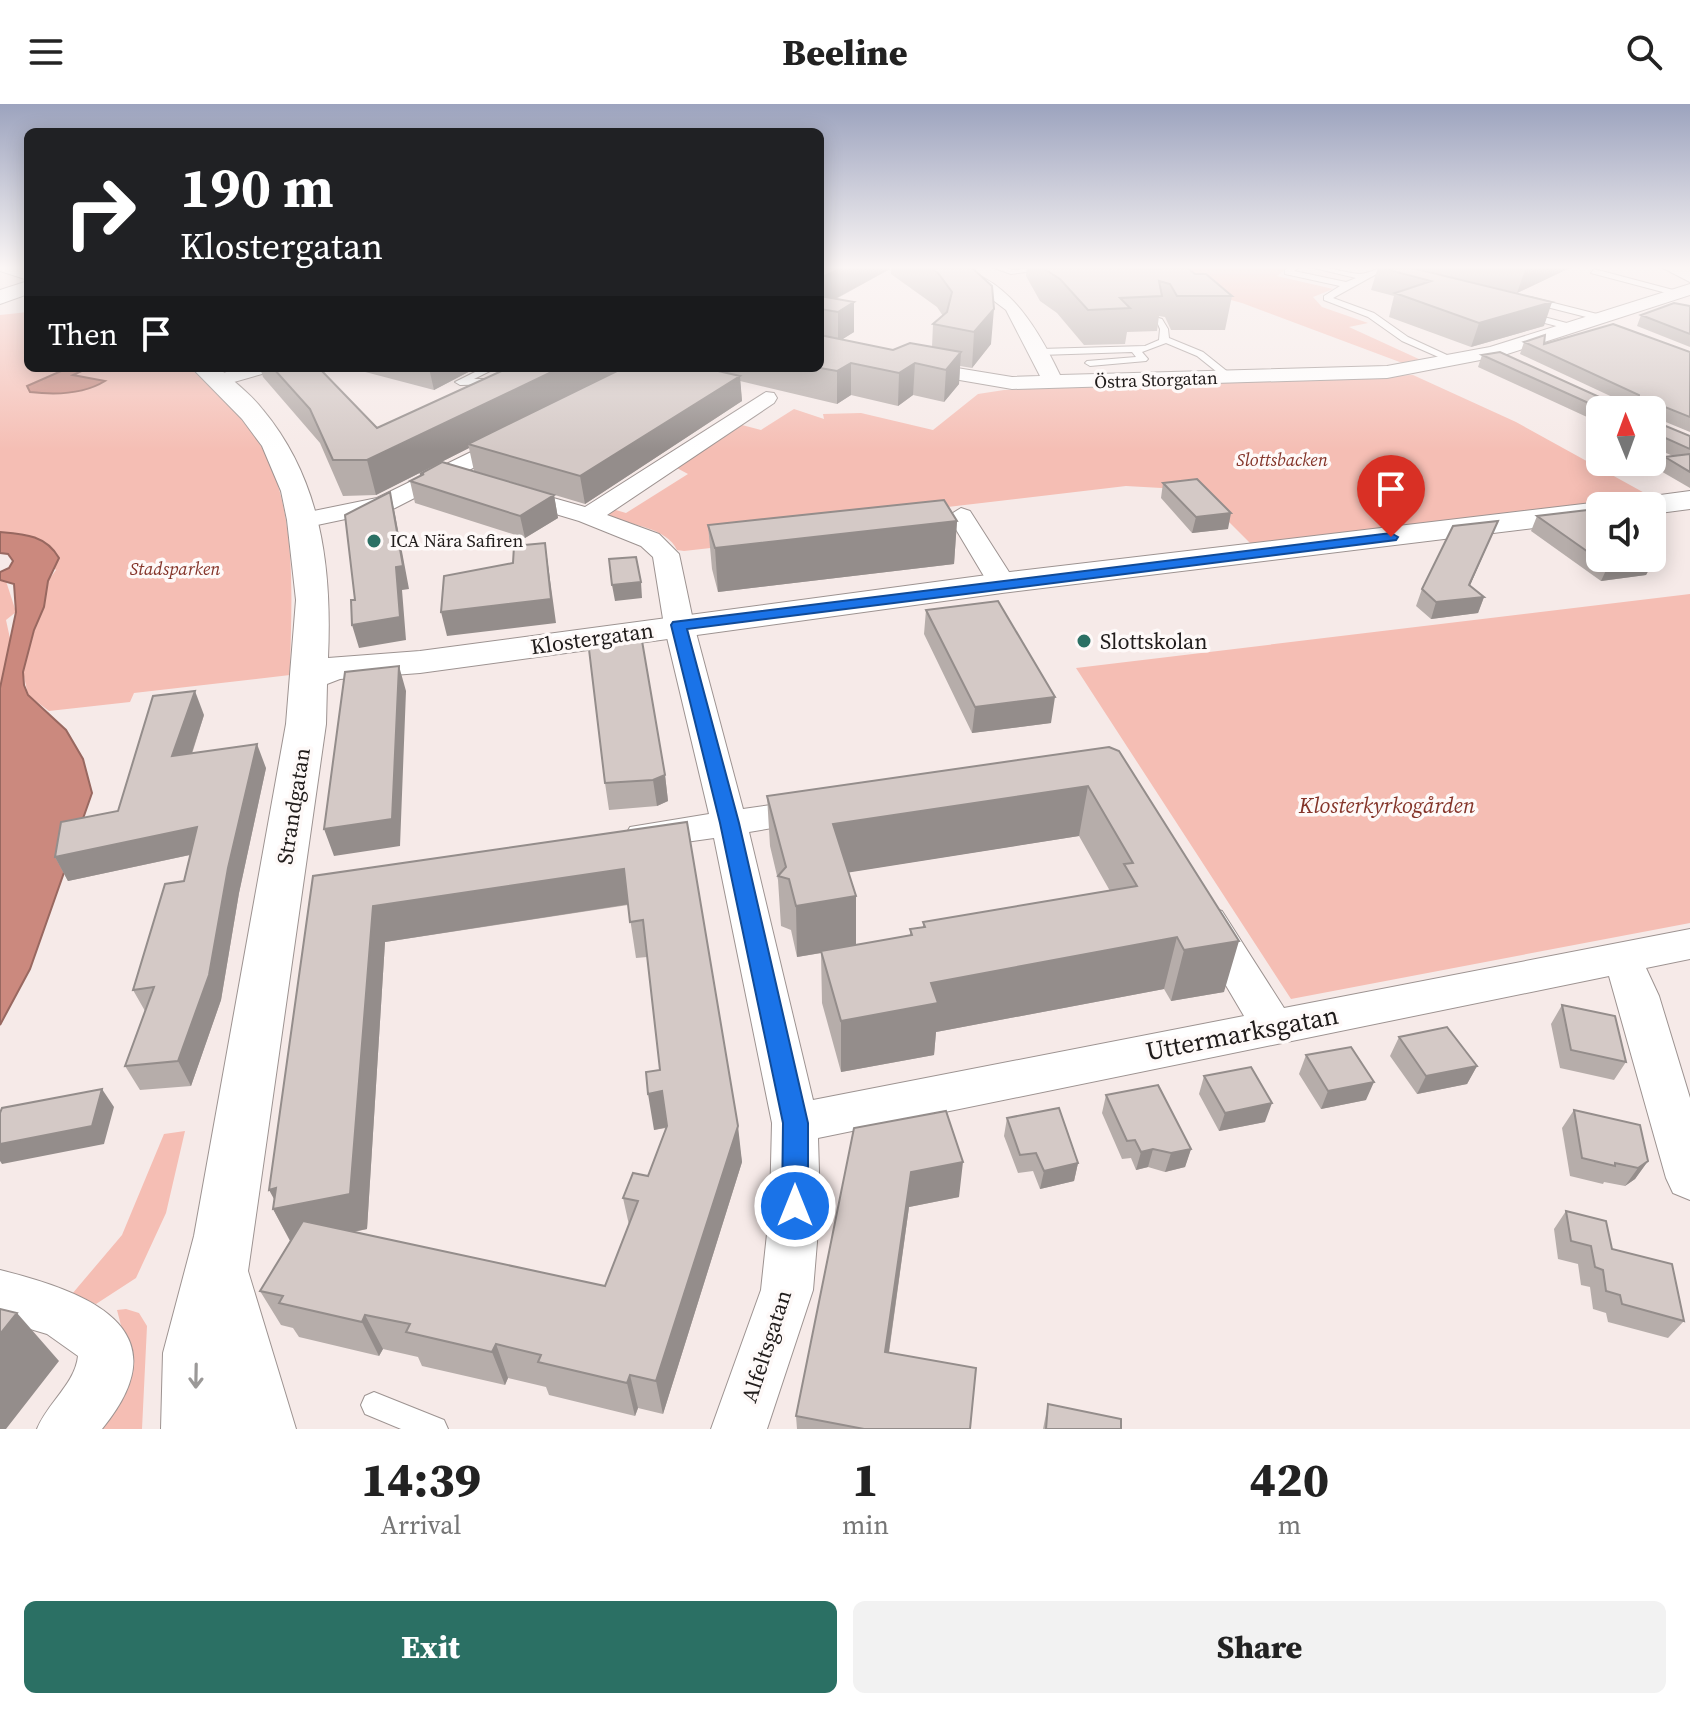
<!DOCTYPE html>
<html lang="en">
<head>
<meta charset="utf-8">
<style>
	body { margin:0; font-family:"Source Serif 4",serif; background:#f2f2f2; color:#222; height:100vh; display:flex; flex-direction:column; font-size:30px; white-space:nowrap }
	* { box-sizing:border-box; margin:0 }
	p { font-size:26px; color:#767676 }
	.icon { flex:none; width:44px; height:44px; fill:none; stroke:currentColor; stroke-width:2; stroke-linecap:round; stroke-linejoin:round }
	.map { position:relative; height:1325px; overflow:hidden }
	.drawer { display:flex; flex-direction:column; background:#fff; flex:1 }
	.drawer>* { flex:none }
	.hud { position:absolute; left:24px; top:24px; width:800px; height:244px; border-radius:12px; box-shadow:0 4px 20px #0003; background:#202124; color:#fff; overflow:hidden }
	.needle { width:52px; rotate:359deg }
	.controls { position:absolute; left:1586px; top:292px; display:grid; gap:16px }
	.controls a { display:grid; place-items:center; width:80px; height:80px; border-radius:12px; background:#fff; box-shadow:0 4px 20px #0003; font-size:40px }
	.pin { position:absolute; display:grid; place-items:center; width:68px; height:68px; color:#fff; margin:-82px -34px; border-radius:50% 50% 50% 0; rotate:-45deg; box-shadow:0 0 8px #0007 }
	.pin .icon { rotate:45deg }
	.me { position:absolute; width:88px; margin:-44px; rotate:0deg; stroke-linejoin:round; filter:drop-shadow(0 0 6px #0008) }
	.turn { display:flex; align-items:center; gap:28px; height:168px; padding:0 24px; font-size:36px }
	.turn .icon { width:104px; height:104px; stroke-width:2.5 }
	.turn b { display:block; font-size:56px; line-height:68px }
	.then { display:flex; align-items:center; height:76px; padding:0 24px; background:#0003; gap:16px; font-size:30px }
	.eta { display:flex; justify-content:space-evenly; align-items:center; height:136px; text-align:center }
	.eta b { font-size:48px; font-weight:800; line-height:56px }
	.cta { display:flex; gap:16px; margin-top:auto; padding:16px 24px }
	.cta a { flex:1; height:92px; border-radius:12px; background:#2b7064; color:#fff; font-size:32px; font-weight:800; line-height:92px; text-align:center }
	.cta a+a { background:#f2f2f2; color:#222 }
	header { display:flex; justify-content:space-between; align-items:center; height:104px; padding:0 24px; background:#fff; font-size:36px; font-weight:800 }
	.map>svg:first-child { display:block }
	.green { fill:#f5beb4 }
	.water { fill:#cb897e; stroke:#986860; stroke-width:2 }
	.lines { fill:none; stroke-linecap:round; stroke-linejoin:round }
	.service-casing { stroke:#9d9391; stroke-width:2 }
	.minor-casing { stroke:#9d9391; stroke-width:2 }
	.tertiary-casing { stroke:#9d9391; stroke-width:2 }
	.primary-casing { stroke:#9d9391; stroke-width:2 }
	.service { fill:#fff; fill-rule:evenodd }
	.minor { fill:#fff; fill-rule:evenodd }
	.tertiary { fill:#fff; fill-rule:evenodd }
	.primary { fill:#fff; fill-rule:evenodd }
	.wall { fill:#b6adaa; fill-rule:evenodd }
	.shaded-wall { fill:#948d8b }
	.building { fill:#d4c9c6; stroke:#948d8b; stroke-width:2 }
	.oneway { stroke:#9b9998 }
	.route { fill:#1a73e8; stroke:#114b97; stroke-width:2 }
	.poi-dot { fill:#2b7064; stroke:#fef9f8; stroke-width:3 }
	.labels { text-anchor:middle; stroke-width:7; stroke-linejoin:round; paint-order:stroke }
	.far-street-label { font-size:18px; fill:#201c1b; stroke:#fef9f8 }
	.far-park-label { font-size:18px; font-style:italic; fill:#843429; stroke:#fef9f8 }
	.far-poi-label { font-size:18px; fill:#201c1b; stroke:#fef9f8; text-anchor:start }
	.street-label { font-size:22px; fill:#201c1b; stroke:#fef9f8 }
	.poi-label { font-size:22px; fill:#201c1b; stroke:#fef9f8; text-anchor:start }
	.park-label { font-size:22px; font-style:italic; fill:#843429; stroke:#fef9f8 }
	.near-street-label { font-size:26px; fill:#201c1b; stroke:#fef9f8 }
</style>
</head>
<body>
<header><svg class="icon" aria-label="menu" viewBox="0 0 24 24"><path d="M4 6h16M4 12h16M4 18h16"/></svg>Beeline<svg class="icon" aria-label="search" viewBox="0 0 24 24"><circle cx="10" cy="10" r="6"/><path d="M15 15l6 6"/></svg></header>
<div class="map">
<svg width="1690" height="1325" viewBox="0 0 1690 1325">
	<rect width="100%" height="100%" fill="#f6eae8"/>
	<path class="green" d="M1104,162H1289L1277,172L1333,185L1313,193L1322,203L1368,219L1349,223L1421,256L1405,260L1242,199Z
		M28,208V264H190C221,293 260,328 274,369C297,434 291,504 290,571L134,589L130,598L49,607L28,591L23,568L48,477L56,466L23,430L0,428V211Z
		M1413,271L1516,318L1650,392L1251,440L1197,386L1126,382L939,404L945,418L684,447L677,446C667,424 632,421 611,414L606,409L609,404L626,409L688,370L675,363L742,321L761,326L794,305L824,315L823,310L861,309L933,326L978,290L1004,286Z
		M0,477H6L16,508L6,516L11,539L0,584Z
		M1690,490V819L1291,895L1076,564Z
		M185,1027L166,1109L136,1174L96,1200L72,1190L122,1131L164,1030Z
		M126,1205L139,1209L147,1222L142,1325H87L125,1237L117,1206Z"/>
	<path class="water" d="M68,264H88L73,271L105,277C84,290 55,291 30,288L27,282Z
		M0,428C24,430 46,431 59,454L48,477L44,503L34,526L23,568L24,581L28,591L66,626L83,655L92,689L30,865L0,921V584L16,508L14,480L0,476V468L9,464L13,457L8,450L0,449Z"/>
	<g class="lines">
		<defs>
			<path id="service" d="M989,162H1000L1012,166L1046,163L1050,165L1011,170Z
				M1291,162H1300L1294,167L1346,178L1356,174L1306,162C1324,161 1341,168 1359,170C1370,170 1379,162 1391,162L1333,194L1374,209L1408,233L1460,257L1452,259L1402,237L1368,213L1324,196V192L1340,182L1285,170V166Z
				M1594,165L1677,187L1678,189L1674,191L1591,169Z
				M1530,193L1609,213L1610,215L1606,218L1527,198L1526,196Z
				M1525,208L1578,222L1579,224L1575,227L1522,213V209Z
				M1155,213L1162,215L1168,225L1169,234L1203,248L1233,272V276H1227L1197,252L1166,239L1142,248L1148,255L1146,257L1090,262L1085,259L1087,257L1136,253L1132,248L1040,251L1035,248L1040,245L1145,242L1159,236L1160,225Z
				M483,264H496L474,275H498L501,276V280L460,281L455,278Z
				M374,1288L444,1316L448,1325H401L365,1310L361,1301L365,1292Z"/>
			<path id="minor" d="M0,162L28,165V176L0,167Z
				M927,162C998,158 1033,214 1060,271L1387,262L1490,243L1690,180V191L1501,252L1387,274L1012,285L907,267L904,263L914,257L1012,273L1040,272L1006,206L977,184Z
				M240,264H272L269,268L220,282L210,276L213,272Z
				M766,288L774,289L777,294L774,299L607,411L659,430L679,450L694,521L743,705L812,695L825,699L830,707L825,715L749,728L813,996L1244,912L1188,817L1194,807L1208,803L1222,807L1284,904L1690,825V855L1646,864L1659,892L1690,994V1096L1673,1089L1666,1074L1609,872L818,1034L820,1102L813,1186L767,1325H711L761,1186L770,1102L772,1019L714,734L643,744L630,741L625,732L630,723L709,710L664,521L653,453L641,442L579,417L502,394L499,389L511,382L585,403Z
				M512,328L523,335L520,340L393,405L303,424L290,416L294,411L377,394Z
				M961,404L970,407L1016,479L1012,485H992L988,479L948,412Z
				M0,1166C84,1187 186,1223 102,1325H37C48,1298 75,1280 78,1252L47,1230L0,1216Z"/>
			<path id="tertiary" d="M28,177V190L0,200V186Z
				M192,264H219C233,277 251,290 263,306C322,377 332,465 328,554L420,547L1002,469L1600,398L1612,402H1600V416L1002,489L420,569L340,575L327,580L326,620L248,1167L296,1325H161L163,1249L194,1132L286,620L296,496L287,416L281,387L262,342L242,315Z
				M1690,387V405L1652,410V402H1626L1630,395Z"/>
			<path id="primary" d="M1659,162L1690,163V178Z"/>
		</defs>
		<use href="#service" class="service-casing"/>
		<use href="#minor" class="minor-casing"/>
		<use href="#tertiary" class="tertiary-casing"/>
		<use href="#primary" class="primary-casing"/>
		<use href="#service" class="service"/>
		<use href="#minor" class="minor"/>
		<use href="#tertiary" class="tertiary"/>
		<use href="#primary" class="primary"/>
	</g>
	<path class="wall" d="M820,162H890V165L836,195L854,228L841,236L893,246L932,243L933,220L943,212L937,203L891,170V162H970L991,240L972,264L960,262L959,280L944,298L913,291L898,302L851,291L837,300L740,277L742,297L585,400L474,367L469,344L376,391L343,392L320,339L263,273L260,264H319L377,324L508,264H820Z
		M1027,162H1100L1101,163L1195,170L1232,192L1225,226H1171L1165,213L1159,212L1157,227L1127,228L1125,240L1084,241L1057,209L1040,197L1026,172Z
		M1404,162L1544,222L1471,243L1389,213L1394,192L1371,186L1378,163Z
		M1405,162H1574L1517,189Z
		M1690,202V243L1637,222L1641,211Z
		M1524,238L1690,248V328L1656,314V318L1690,332V384L1659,366L1665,353L1673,352L1652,343V306H1600V319L1478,263L1482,251L1608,297H1621L1520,250Z
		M350,264H476L434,286Z
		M420,370L554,391L558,414L525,434L415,399L410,377L420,372Z
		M1163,379L1228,425L1192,429L1161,394Z
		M1537,412L1600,454L1654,456L1646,471L1601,477L1531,427Z
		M957,417L954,460L718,488L712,465L708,421Z
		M1498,417L1470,481L1484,493L1478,509L1431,515L1416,502L1422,485Z
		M926,506L1051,619L972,629L924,530Z
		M204,611L192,650L266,664L239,789L221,896L191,982L140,986L125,962L145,907L133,886L184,777L190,751L68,777L55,753L118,707Z
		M1109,643L1224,888L1171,897L1164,885L936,928L934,951L841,968L822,899L821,849L797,853L791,826L781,822L778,776L770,742L767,692ZM1079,732L1110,787L923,818V823L910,825V832L856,841V792L848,768Z
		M665,671L668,697L657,702L609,706L605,679Z
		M687,718L742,1058L663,1310L638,1304L635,1312L549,1291L546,1283L508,1274L505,1281L422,1262L418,1253L383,1245L379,1252L299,1233L293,1224L281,1221L260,1187L290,1137L273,1105L313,772ZM628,801L636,854L647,853L660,966L654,1026L666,1024L648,1072L623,1094L629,1121L605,1182L354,1128L367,1125L385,838Z
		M1562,901L1626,958L1614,976L1560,964L1551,920Z
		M1399,933L1477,962L1467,980L1417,990L1390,952Z
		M1306,951L1366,996L1321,1005L1299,970Z
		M1204,972L1265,1018L1219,1027L1199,990Z
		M1106,991L1191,1045L1185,1063L1165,1068L1148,1063L1136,1066L1131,1054L1122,1055L1102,1009Z
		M1574,1006L1648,1057L1635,1075L1625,1082L1604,1078L1603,1080L1570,1072L1562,1024Z
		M1007,1014L1078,1059L1074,1077L1040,1085L1033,1067L1018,1069L1004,1032Z
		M854,1024L959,1093L909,1103L889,1249L970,1325H797L796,1312Z
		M1566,1107L1612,1145L1684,1217L1668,1234L1608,1218L1606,1209L1593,1205L1590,1183L1581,1181L1578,1160L1558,1155L1554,1125Z
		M1048,1300L1121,1325H1043Z"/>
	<path class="shaded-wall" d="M845,162H890V165L820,203V174Z
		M1534,162H1574L1517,189L1525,166Z
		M854,198V228L838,238V208Z
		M1552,198L1544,222L1471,243L1479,219Z
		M994,205L991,240L972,264L974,228Z
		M961,248L959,280L944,298L946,266Z
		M851,259V291L837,300V267Z
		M915,259L913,291L898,302L899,269Z
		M429,264H476L434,286Z
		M560,264H629L468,340L469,344L376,391L367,356Z
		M740,272L742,297L585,400L580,372Z
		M390,388L395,410L409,485L402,486L406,536L359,544L352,521Z
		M554,391L558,414L525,434L520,412Z
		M1231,409L1228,425L1192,429L1196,413Z
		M957,417L954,460L718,488L715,444Z
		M1498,417L1464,495L1484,493L1478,509L1431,515L1436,498L1469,481Z
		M545,439L556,519L447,532L441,508Z
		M1654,456L1646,471L1601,477L1608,462Z
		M641,478L642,494L615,497L612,481Z
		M399,562L406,587L400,742L334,752L324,725Z
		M195,587L204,611L183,676L172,652Z
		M1055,593L1051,619L972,629L975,603Z
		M257,640L266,664L239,789L221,896L191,982L178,957L228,764Z
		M665,671L668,697L657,702L653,676Z
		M1088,682L1079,732L833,771V720Z
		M197,723L208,747L68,777L55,753Z
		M624,765L630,800L385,838L367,1125L292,1140L273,1105L279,1104L269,1086L276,1084L373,802Z
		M856,792V843L797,853L796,802Z
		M1177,833L1164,885L936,928L934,951L841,968V917L931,879Z
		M1239,837L1224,888L1171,897L1184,846Z
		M1477,962L1467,980L1417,990L1426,972Z
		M1374,978L1366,996L1321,1005L1328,987Z
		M102,985L114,1003L104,1040L2,1060L0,1057V1040Z
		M662,987L668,1023L654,1026L648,990Z
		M1272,999L1265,1018L1219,1027L1225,1009Z
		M738,1022L742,1058L663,1310L656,1277Z
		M1153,1045L1148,1063L1136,1066L1141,1048Z
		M1191,1045L1185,1063L1165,1068L1171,1049Z
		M1648,1057L1635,1075L1625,1082L1638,1064Z
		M963,1058L959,1093L909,1103L884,1282L885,1248L911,1068Z
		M1078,1059L1074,1077L1040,1085L1044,1067Z
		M17,1209L59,1257L6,1325H0V1230Z
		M365,1211L383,1245L379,1252L362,1218Z
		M496,1240L508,1274L505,1281L492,1248Z
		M630,1271L638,1304L635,1312L627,1279Z"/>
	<path class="building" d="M820,162H845L820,174Z
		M927,162H970L992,182L994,205L974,228L933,220L947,208L952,188L938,169Z
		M1042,162H1100L1101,163L1157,165L1175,162H1185L1195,170H1206L1232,192H1177L1170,180L1159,177L1162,192L1120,194L1130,204L1088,206L1060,175L1043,164Z
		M1382,162H1404L1552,198L1479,219L1395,189L1431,177L1378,163Z
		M1508,162H1534L1525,166Z
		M820,192L854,198L838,208L820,205Z
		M1674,199L1690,202V230L1641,211Z
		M1613,220L1690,248V313L1655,299L1656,318L1690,332V345L1652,328V306H1604L1482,251L1500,248L1608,297H1638L1639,291L1524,238L1545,231L1544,240Z
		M820,231L893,246L910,239L961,248L946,266L915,259L899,269L851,259L837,267L820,264Z
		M273,264H319L377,324L508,264H560L367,356H333L310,305Z
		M623,264H705L740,272L580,372L468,340Z
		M1690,350V368L1665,353Z
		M442,358L554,391L520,412L410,377L424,370H420Z
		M1197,375L1231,409L1196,413L1163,379Z
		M390,388L403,462L396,463L400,513L352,521L351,496H355L345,411Z
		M944,396L957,417L715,444L708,421Z
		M1596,405L1600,407V454H1651L1654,456L1608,462L1537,412Z
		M1498,417L1469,481L1484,493L1436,498L1422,485L1453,422Z
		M545,439L551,495L441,508L444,472L513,459L514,442Z
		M636,453L641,478L612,481L609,455Z
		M998,497L1055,593L975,603L926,506Z
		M641,531L665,671L653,676L605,679L588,537Z
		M399,562L392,715L324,725L345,568Z
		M195,587L172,652L257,640L228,764L209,871L178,957L125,962L154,883L133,886L165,780L184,777L197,723L55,753L61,718L118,707L153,592Z
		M1109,643L1119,647L1239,837L1184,846L1177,833L931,879L938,899L841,917L821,847L912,831L910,825L925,823L923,818L1137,782L1124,760L1133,759L1088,682L833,720L856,792L796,802L789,775L778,772L786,763L767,692Z
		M687,718L738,1022L656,1277L630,1271L627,1279L538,1258L541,1251L496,1240L492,1248L406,1228L410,1220L365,1211L362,1218L279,1199L283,1192L260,1187L303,1117L605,1182L638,1097L623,1094L633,1069L648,1072L667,1022L662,987L648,990L646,968L660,966L643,816L630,818L624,765L373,802L350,1090L273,1105L276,1084L269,1086L313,772Z
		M1562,901L1615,912L1626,958L1571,946Z
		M1447,923L1477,962L1426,972L1399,933Z
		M1351,943L1374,978L1328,987L1306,951Z
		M1251,963L1272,999L1225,1009L1204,972Z
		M1158,981L1191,1045L1171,1049L1153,1045L1141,1048L1135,1036L1127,1037L1106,991Z
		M102,985L92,1022L0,1040V1009L2,1004Z
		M1059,1004L1078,1059L1044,1067L1036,1049L1020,1051L1007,1014Z
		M1574,1006L1640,1021L1648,1057L1638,1064L1615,1059V1062L1582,1054Z
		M946,1007L963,1058L911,1068L885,1248L976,1264L970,1325H864L796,1312L854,1024Z
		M1566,1107L1606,1117L1612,1145L1672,1160L1684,1217L1622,1200L1620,1191L1606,1187L1603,1166L1595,1163L1591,1142L1571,1137Z
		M0,1205L17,1209L0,1230Z
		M1048,1300L1121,1315V1325H1046Z"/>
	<defs><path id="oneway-shaft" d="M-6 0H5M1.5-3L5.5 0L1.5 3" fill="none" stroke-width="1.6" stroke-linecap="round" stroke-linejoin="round" transform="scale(2)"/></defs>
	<use class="oneway" href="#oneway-shaft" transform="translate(196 1272) rotate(91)"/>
	<linearGradient id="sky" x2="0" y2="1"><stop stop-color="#9ca3be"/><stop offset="0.47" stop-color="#fbf6f5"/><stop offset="1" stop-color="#fbf6f5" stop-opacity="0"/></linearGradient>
	<rect width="1690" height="347" fill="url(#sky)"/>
	<path class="route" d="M1391,429L1398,433L1396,436L687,525L739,719L808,1019V1102L804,1110L795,1114L785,1110L782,1102L783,1019L720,719L671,521L673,518Z"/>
	<g class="poi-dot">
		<circle cx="374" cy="437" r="8"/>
		<circle cx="1084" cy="537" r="8"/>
	</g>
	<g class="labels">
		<g class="far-street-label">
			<text transform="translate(1156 276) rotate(-2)" y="6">Östra Storgatan</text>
		</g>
		<g class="far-park-label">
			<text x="1282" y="362">Slottsbacken</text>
			<text x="175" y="471">Stadsparken</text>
		</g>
		<g class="far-poi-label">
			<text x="390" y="443">ICA Nära Safiren</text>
		</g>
		<g class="street-label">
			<text transform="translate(592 534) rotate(-8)" y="8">Klostergatan</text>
			<text transform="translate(293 702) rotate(-81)" y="8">Strandgatan</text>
			<text transform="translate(766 1242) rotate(-72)" y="8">Alfeltsgatan</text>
		</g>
		<g class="poi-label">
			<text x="1100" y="545">Slottskolan</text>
		</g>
		<g class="park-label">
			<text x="1387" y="709">Klosterkyrkogården</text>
		</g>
		<g class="near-street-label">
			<text transform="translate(1242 929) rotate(-11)" y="9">Uttermarksgatan</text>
		</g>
	</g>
</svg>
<div class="controls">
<a><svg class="needle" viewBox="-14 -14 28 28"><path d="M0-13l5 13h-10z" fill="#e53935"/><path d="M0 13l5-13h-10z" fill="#767676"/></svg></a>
<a><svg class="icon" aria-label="sound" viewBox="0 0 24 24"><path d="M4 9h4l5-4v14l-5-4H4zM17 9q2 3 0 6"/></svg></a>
</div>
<div class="pin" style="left:1391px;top:433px;background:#d93025"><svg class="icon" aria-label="arrive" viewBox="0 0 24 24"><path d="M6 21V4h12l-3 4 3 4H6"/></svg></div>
<svg class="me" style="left:795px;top:1102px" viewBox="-20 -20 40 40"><circle r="17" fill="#1a73e8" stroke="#fff" stroke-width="3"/><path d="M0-11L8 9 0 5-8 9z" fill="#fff"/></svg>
<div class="hud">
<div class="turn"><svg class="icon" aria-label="right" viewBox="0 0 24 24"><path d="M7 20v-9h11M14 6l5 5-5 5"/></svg><div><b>190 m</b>Klostergatan</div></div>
<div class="then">Then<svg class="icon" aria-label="arrive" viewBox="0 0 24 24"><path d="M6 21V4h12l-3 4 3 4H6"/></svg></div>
</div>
</div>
<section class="drawer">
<div class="eta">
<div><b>14:39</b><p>Arrival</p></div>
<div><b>1</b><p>min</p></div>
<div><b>420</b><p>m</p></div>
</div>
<div class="cta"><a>Exit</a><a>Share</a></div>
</section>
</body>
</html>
